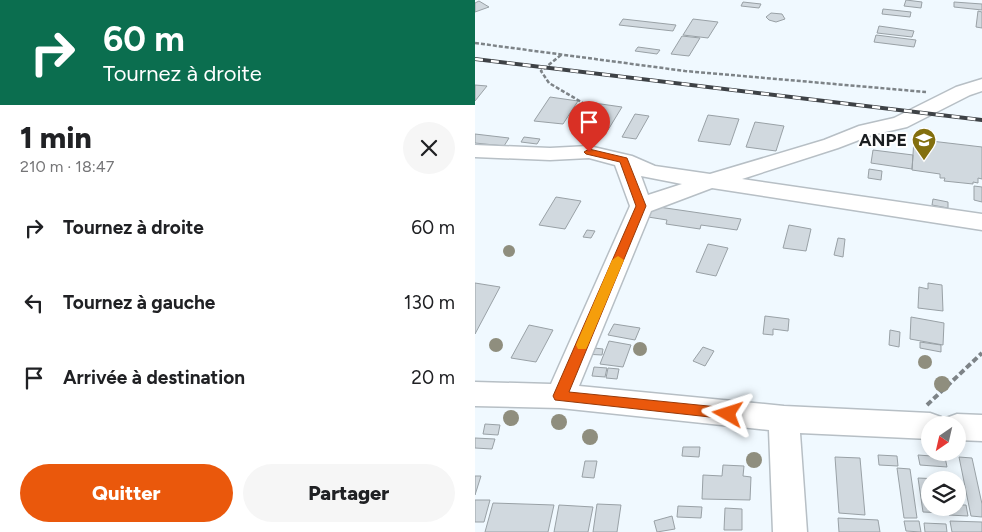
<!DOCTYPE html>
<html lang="fr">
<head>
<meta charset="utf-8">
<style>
	body { margin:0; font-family:Figtree,sans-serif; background:#f6f6f6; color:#202124; height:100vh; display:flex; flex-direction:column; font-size:19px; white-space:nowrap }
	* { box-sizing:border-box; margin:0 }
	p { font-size:16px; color:#757577 }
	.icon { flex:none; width:28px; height:28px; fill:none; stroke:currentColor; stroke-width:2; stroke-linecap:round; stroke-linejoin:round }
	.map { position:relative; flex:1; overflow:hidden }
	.side { display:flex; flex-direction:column; background:#fff; width:475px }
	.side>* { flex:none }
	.banner { background:#0b6e4f; color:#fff; overflow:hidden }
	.needle { width:32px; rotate:214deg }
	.controls { position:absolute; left:446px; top:416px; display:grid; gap:10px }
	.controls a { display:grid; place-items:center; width:45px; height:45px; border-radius:50%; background:#fff; box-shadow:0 2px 12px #0003; font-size:25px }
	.pin { position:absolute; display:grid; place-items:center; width:42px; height:42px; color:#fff; margin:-51px -21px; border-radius:50% 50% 50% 0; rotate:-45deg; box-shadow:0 0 5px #0007 }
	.pin .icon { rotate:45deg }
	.me { position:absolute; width:55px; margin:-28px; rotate:276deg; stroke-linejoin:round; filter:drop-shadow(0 0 4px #0008) }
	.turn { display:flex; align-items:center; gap:18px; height:105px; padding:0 20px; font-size:22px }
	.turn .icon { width:65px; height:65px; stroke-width:2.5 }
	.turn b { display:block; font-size:35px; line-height:42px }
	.round { display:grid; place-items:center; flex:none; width:52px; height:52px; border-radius:26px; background:#f6f6f6 }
	.overview { display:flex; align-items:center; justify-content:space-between; height:85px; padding:0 20px }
	h1 { font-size:30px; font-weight:800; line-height:38px }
	.primary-button { display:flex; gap:10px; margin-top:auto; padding:10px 20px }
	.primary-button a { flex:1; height:58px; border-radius:30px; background:#ea580c; color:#fff; font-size:20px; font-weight:800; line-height:58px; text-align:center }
	.primary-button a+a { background:#f6f6f6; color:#202124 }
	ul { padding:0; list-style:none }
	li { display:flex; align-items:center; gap:15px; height:75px; padding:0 20px }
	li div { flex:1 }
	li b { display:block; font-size:19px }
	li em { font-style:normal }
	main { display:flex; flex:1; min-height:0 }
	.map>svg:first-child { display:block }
	.building { fill:#d1d9df; stroke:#99a1a6 }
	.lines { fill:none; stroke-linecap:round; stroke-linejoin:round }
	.minor-casing { stroke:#b7bfc5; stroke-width:3 }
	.path-far2 { stroke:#7d8387; stroke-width:2.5; stroke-dasharray:4 2; stroke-linecap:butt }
	.path-far1 { stroke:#7d8387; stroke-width:3; stroke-dasharray:4.5 2.5; stroke-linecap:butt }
	.path { stroke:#7d8387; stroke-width:4; stroke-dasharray:6 3; stroke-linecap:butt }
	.minor { fill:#fff; fill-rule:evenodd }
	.rail-casing { stroke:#3e4246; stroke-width:4 }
	.rail { stroke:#fff; stroke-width:2.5; stroke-dasharray:8; stroke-linecap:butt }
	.tree { fill:#8f8e7e }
	.route { fill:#ea580c; stroke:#983908 }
	.slow { fill:#f59e0b }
	.labels { text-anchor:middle; stroke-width:4; stroke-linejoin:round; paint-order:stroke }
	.poi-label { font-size:18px; font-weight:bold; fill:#1a1d20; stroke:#fff; text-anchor:end }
</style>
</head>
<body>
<main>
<section class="side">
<div class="banner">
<div class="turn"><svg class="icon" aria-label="right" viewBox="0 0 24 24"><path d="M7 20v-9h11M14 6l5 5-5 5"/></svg><div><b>60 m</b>Tournez à droite</div></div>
</div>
<div class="overview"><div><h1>1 min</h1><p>210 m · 18:47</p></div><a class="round"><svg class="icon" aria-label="close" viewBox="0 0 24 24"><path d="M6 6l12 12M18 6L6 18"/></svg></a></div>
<ul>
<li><svg class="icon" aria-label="right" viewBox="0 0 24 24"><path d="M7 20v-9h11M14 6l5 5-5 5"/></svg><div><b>Tournez à droite</b></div><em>60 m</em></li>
<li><svg class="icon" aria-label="left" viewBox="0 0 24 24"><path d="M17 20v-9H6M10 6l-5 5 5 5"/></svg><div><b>Tournez à gauche</b></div><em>130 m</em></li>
<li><svg class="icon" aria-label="arrive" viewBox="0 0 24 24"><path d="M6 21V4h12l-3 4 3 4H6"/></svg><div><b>Arrivée à destination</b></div><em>20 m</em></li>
</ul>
<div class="primary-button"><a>Quitter</a><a>Partager</a></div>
</section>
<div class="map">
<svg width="507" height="532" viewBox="0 0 507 532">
	<rect width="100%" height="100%" fill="#f0f9ff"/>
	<path class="building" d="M431,0L447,2L446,8L429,6Z
		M4,1L14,7L0,12V3Z
		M268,2L286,4L284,8L266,6Z
		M479,2L507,4V10L479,7Z
		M408,9L436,12L435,17L407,14Z
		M503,11L507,12V28L501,27Z
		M296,13L307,14L310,19L301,22L294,20L291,17Z
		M148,19L201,25L198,31L144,25Z
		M218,19L243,22L233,38L208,35Z
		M404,26L439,31L437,37L402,33Z
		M401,35L441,40L439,47L399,42Z
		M207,36L225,38L214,56L196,54Z
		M163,47L185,50L182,54L160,51Z
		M0,85L12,86L0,101Z
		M75,97L103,101L88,124L59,121Z
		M119,103L147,107L133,130L104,126Z
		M160,114L174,116L161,139L147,137Z
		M233,115L264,119L255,145L223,141Z
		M280,122L309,126L301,151L271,147Z
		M0,134L34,138L29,146L0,143Z
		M49,137L65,139L62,144L46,142Z
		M439,139L507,147V179L503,178V183L498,182V184L469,181L470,178H465V174L437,170Z
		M398,150L438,155L437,169L396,163Z
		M394,169L407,171L406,180L393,178Z
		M499,186L507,187V202L499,200Z
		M81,197L106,201L90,229L64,225Z
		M458,199L473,202V208L457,205Z
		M177,206L266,219L262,230L226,225L225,229L191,224L192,220L173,217Z
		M314,225L336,229L331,251L308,248Z
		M112,230L120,231L116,238L108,237Z
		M363,238L370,239L368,257L359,255Z
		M233,244L253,248L241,276L221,272Z
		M0,283L25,287L0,334Z
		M453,283L467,285L468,311L443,308L444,287L453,289Z
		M290,316L314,319L313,331L298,329V335L288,334Z
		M436,317L469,323L468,345L435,339Z
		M139,324L165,328L160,340L133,335Z
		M54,325L78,330L61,362L36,358Z
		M415,330L425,332L424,347L414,345Z
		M134,341L156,345L148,367L125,364Z
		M445,342L466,345V352L445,348Z
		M111,347L128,349L127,355L109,354Z
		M228,347L239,351L230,366L218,361Z
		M119,367L132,368L130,377L117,376Z
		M133,368L144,369L142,379L131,378Z
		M10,424L25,425L23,435L8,434Z
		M0,438L20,439L17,449L0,448Z
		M208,447H225L224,457L207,456Z
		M403,455L422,456L423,466L404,465Z
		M443,455L470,457L472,467L445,465Z
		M360,457L385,458L390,515L364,513Z
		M484,457L497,458L507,504V517L496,516Z
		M110,461H122L119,478L107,477Z
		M248,465L269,466L268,476L276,477L275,500L227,499L228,475L247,476Z
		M422,468L435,469L442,518H429Z
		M0,476H6L0,495Z
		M443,478L465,479L455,480V508H470L471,513L448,512Z
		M0,500H15L9,522H0Z
		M18,503L79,505L73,532H10Z
		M122,504L146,505L142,532H118Z
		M84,505L118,507L113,532H79Z
		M482,505H491L493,516L474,515L472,508H482Z
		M203,506L227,507L226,518L202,517Z
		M250,508L267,509V530H249Z
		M197,516L200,529L182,532L179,521Z
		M363,518L403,520L405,532H364Z
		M429,521H444L446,532L431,531Z
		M475,521L507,522V532H477Z
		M449,523L471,524L472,532H450Z"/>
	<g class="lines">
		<defs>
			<path id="minor" d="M507,79V91L495,95L432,127L397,135L363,148L267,179L507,214V230L237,188L176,211L104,386L309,406L455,413L466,417L469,423L471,418L482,414L507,415V441L482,440V425H455V439L325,433L332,532H298L294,430L85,408L0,406V382L76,384L155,206L140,165L114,158L75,160L0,157V145L75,148L114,146L157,156L180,166L235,174L349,140L384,126L419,118L481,87ZM166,176L207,184L173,195Z"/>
		</defs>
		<use href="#minor" class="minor-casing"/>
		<path class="path-far2" d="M0,43L210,71L451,92
			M86,55L66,71L74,83L108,103L102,122L104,136"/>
		<path class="path-far1" d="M103,134L104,140"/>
		<path class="path" d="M452,405L507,353"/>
		<use href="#minor" class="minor"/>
		<defs>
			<path id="rail" d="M0,59L507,120"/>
		</defs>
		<use href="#rail" class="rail-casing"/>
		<use href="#rail" class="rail"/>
	</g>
	<g class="tree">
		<circle cx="34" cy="251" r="6"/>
		<circle cx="21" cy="345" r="7"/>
		<circle cx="165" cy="349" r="7"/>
		<circle cx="450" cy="362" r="7"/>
		<circle cx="467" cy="384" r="8"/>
		<circle cx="36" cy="418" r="8"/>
		<circle cx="84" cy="422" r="8"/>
		<circle cx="115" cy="437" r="8"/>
		<circle cx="279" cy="460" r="8"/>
	</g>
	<path class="route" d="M114,149L152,158L171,206L94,392L253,408L258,410L260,414L258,418L253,419L80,400L78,396L161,206L145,162L111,154L109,152Z"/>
	<path class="slow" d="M143,256L149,260L113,345L111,349H103L101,345L137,260Z"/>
	<defs>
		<symbol id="school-pin" viewBox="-11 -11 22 30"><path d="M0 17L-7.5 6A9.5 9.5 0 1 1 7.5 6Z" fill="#836f0e" stroke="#fff"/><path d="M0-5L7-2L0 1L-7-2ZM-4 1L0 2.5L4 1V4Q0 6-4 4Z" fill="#fff"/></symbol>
	</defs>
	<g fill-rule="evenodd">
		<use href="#school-pin" x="435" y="126" width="28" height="38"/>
	</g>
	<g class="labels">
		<g class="poi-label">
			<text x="432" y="146">ANPE</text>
		</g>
	</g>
</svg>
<div class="controls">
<a><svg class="needle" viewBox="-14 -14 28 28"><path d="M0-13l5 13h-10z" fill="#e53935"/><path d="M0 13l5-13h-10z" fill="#757577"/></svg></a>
<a><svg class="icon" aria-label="layers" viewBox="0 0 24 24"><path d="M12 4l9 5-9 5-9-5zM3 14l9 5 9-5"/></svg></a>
</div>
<div class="pin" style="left:114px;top:152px;background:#d93025"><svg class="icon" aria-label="arrive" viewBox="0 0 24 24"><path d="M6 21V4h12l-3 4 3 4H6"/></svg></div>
<svg class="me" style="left:253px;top:414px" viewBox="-20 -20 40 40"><path d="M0-17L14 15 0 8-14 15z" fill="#ea580c" stroke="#fff" stroke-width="4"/></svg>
</div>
</main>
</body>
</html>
